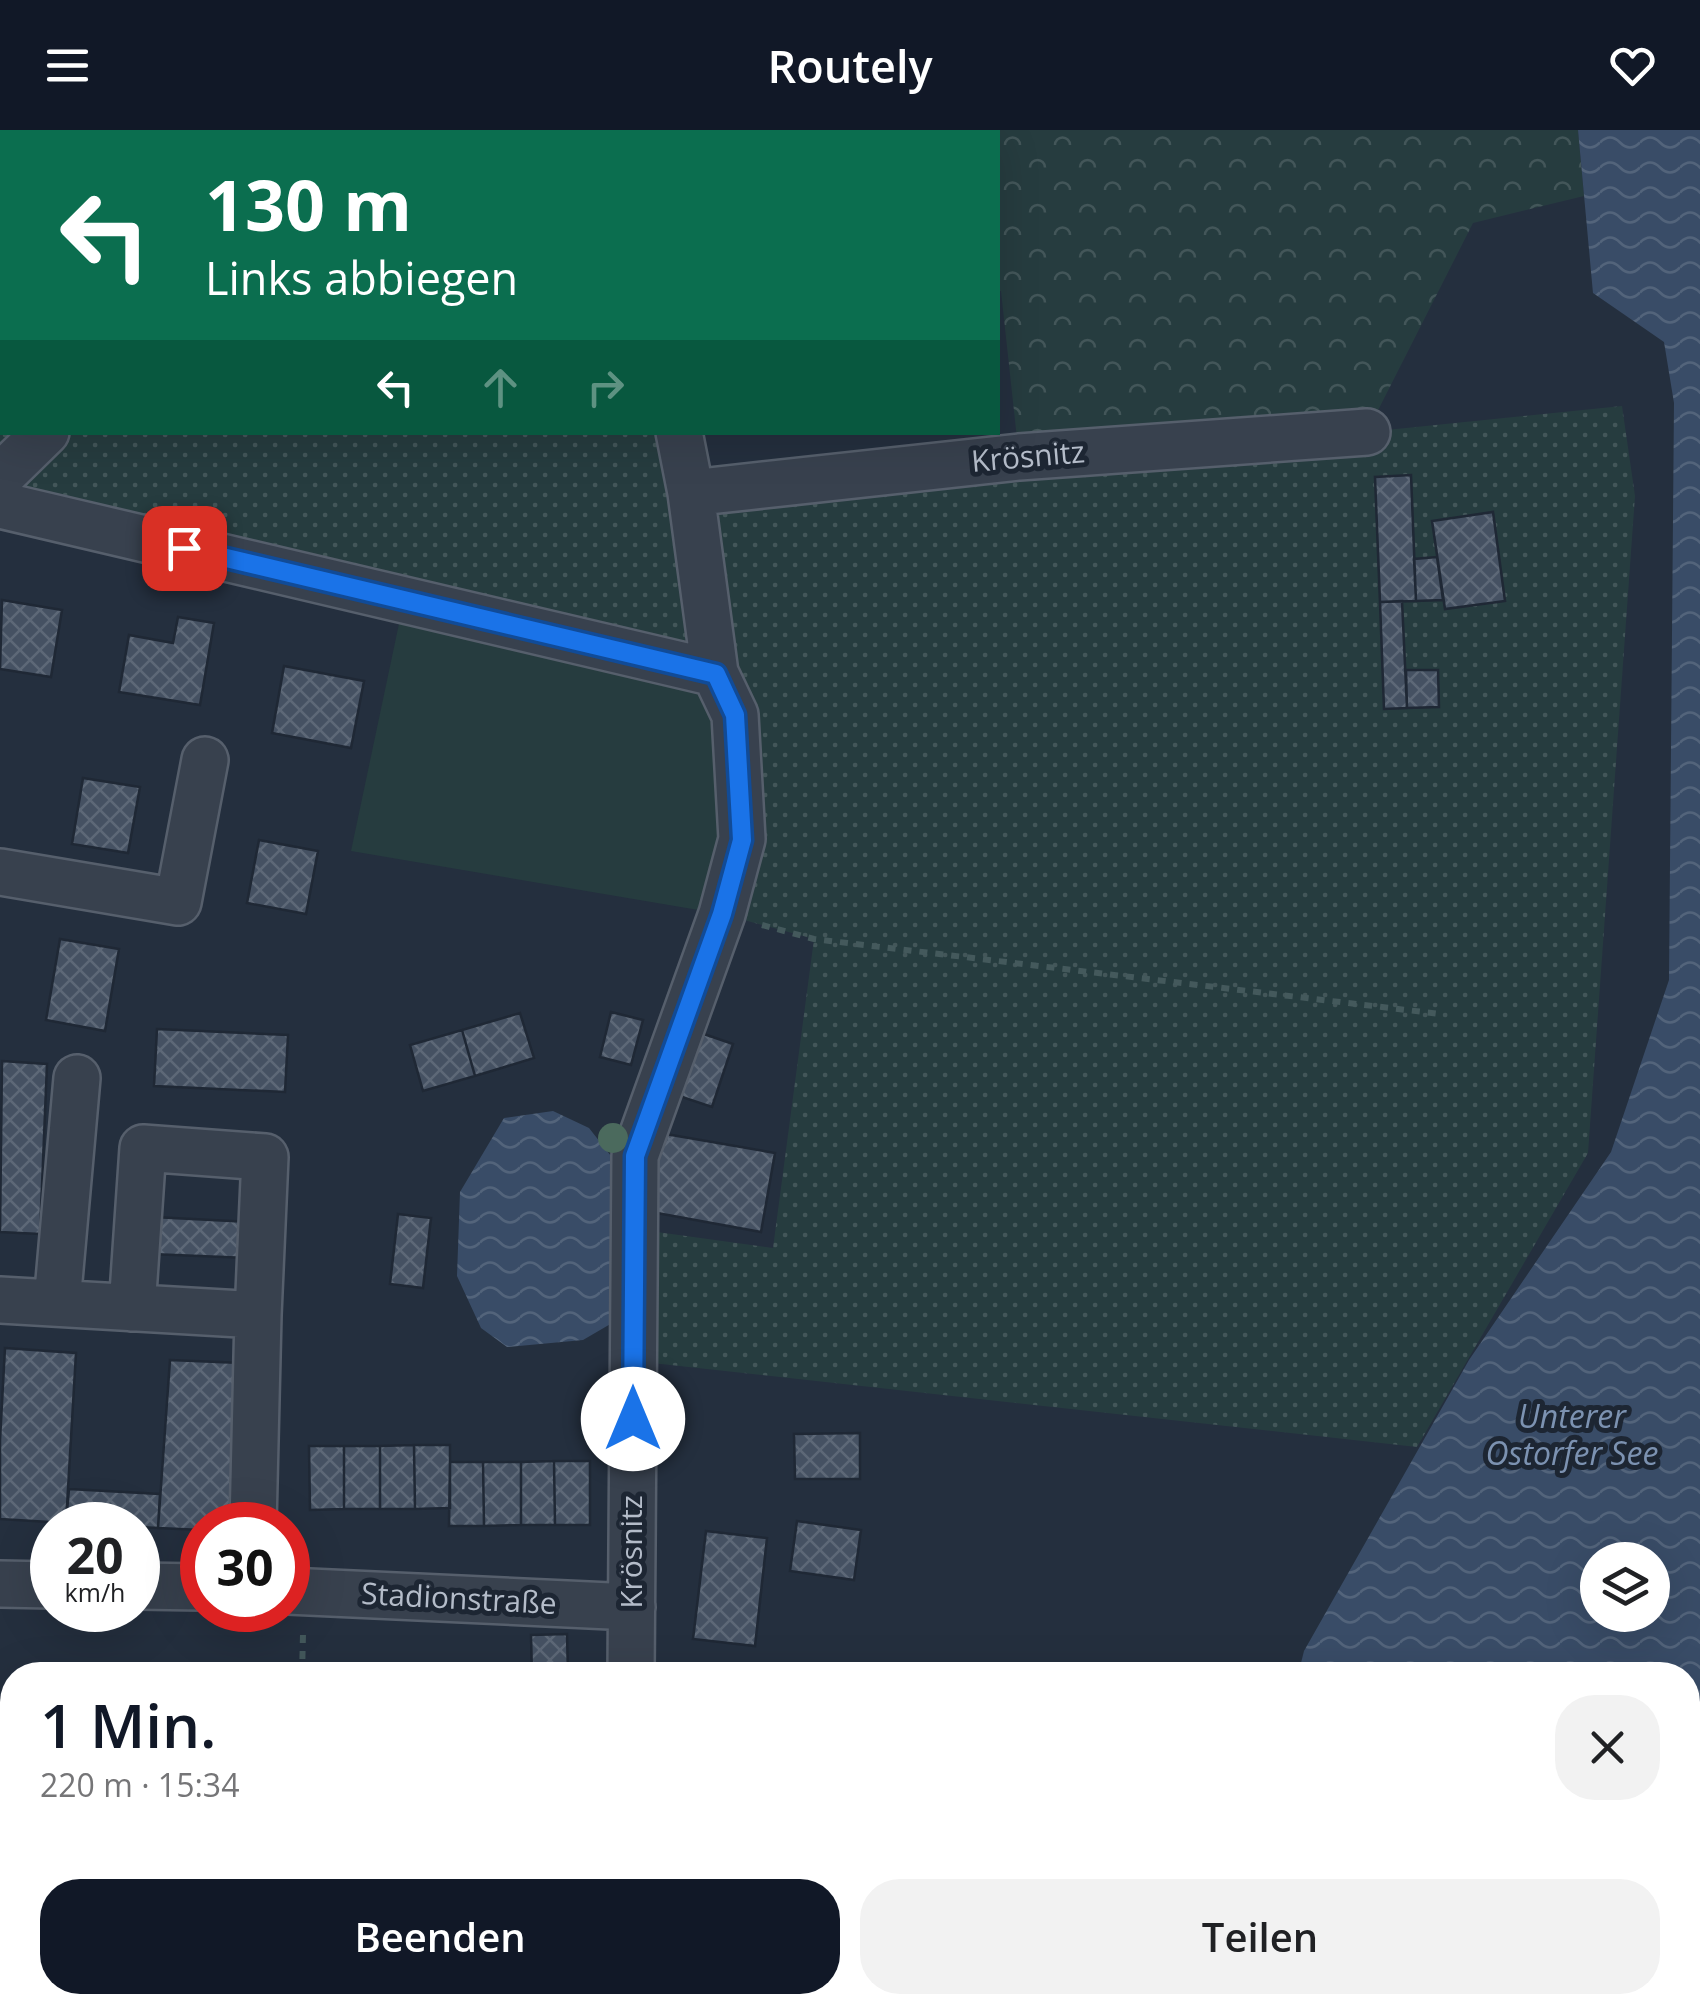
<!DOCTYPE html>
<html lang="de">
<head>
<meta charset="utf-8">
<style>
	body { margin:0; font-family:"Open Sans",sans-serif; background:#f2f2f2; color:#202124; height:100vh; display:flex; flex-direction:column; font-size:38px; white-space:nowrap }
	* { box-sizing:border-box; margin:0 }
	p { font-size:32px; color:#757577 }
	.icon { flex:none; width:55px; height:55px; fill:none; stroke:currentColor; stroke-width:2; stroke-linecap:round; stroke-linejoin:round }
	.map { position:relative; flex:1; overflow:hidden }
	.panel { position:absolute; left:0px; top:1532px; width:1700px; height:352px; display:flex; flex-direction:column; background:#fff; border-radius:40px 40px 0 0; box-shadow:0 10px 40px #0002 }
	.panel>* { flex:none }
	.hud { position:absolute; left:0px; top:0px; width:1000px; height:305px; box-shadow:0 10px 40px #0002; background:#0b6e4f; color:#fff; overflow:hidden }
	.controls { position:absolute; left:1580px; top:1412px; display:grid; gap:20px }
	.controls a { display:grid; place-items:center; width:90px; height:90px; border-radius:50%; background:#fff; box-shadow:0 10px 40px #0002; font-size:50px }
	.speed { position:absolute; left:30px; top:1372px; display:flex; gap:20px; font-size:50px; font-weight:700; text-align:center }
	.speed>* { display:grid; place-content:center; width:130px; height:130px; border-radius:50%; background:#fff; box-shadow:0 10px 40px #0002; line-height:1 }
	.speed small { font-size:25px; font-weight:400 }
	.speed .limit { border:15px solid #d22; background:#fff; color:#111 }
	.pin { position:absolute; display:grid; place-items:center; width:85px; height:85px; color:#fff; margin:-42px; border-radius:20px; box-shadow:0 5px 15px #0006 }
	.me { position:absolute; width:110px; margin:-55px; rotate:0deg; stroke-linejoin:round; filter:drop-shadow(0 0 8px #0008) }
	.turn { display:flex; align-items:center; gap:35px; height:210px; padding:0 40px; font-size:45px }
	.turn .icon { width:130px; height:130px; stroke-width:2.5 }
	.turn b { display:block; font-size:70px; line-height:85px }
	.lanes { display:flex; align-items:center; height:95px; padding:0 40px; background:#0003; justify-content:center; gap:50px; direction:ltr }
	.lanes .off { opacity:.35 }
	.round { display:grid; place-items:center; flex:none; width:105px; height:105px; border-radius:40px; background:#f2f2f2 }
	.headline { display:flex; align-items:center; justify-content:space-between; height:170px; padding:0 40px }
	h1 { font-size:60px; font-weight:600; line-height:75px; color:#111827 }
	.button { display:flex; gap:20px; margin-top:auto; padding:20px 40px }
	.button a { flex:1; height:115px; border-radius:40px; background:#111827; color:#fff; font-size:40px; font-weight:600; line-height:115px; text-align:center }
	.button a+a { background:#f2f2f2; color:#202124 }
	header { display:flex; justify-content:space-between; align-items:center; height:130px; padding:0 40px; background:#111827; color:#fff; font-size:45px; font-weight:600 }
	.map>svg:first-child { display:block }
	.grass { fill:#263c3f }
	.forest { fill:url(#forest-crowns) }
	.garden { fill:url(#garden-dots) }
	.water { fill:url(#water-waves); fill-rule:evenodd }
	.building { fill:url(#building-cross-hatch); stroke:#1f2835; stroke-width:2.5 }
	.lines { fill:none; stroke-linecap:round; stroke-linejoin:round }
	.minor-casing { stroke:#565f6c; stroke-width:50 }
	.path { stroke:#44595c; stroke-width:6; stroke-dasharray:8 8; stroke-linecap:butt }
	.minor { stroke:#38414e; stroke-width:45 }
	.tree { fill:#4b6a5d }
	.route-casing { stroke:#114b97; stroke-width:25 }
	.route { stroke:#1a73e8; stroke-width:18 }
	.labels { text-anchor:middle; stroke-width:10; stroke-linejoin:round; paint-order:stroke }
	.street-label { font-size:30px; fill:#b4bcc9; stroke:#1d2633 }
	.water-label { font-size:32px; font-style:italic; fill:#7c92b1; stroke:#1d2633 }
</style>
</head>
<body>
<header><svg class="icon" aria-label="menu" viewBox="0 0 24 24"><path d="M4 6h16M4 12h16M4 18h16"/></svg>Routely<svg class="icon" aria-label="heart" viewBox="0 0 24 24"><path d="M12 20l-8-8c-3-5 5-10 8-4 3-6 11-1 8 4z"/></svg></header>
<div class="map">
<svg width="1700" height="1883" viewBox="0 0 1700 1883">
	<defs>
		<pattern id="forest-crowns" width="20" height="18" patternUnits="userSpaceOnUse" patternTransform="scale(2.5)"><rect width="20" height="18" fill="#263c3f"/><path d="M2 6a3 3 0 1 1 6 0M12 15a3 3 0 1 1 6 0" fill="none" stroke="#435659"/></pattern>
		<pattern id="garden-dots" width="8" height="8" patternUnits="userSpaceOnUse" patternTransform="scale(2.5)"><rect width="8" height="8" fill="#263c3f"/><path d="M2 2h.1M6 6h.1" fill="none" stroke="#435659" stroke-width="1.8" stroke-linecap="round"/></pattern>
		<pattern id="water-waves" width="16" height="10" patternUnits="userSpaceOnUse" patternTransform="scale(2.5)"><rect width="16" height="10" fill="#394c67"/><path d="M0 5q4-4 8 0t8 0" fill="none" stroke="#53647b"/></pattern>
		<pattern id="building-cross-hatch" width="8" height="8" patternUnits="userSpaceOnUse" patternTransform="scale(2.5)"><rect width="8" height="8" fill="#455162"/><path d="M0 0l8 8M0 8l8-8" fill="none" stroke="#5d6877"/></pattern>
	</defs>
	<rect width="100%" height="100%" fill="#242f3e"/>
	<path class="grass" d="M404,470L715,543L722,784L351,721Z"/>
	<path class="forest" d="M654,0H1578L1584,66L1473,93L1367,302L1019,327L1001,161H998V2H653Z"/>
	<path class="garden" d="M0,0H654L653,2H2V302L679,303L691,363L1367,302L1622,276L1635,366L1588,1023L1417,1317L643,1232L657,1102L773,1118L814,809L722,784L715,544L0,375Z"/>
	<path class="water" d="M1578,0H1700V1883H1260V1872H1688V1545H1298L1304,1521L1469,1230L1611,1022L1669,850L1674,273L1664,212L1593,163ZM1598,1430H1652V1485H1598Z
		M553,981L589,998L611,1026L619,1189L583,1210L507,1217L481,1198L457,1146L460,1062L504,988Z"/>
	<path class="building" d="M1411,345L1416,471L1380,472L1375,347Z
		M1493,382L1505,471L1445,479L1432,391Z
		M1437,427L1443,470L1416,471L1414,429Z
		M2,470L62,480L51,547L0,539Z
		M1402,471L1407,578L1384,579L1380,472Z
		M178,487L214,493L200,575L119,562L129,505L173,513Z
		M284,536L364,551L351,618L272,603Z
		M1406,540H1438L1439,577L1407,578Z
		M83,648L140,657L128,723L72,714Z
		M259,710L318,721L306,784L247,773Z
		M60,809L119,819L105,901L46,890Z
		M611,882L643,890L631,935L600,927Z
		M520,883L534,928L475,946L462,900Z
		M157,899L288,905L285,962L154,956Z
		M462,900L475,946L423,961L410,915Z
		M701,903L733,914L712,977L679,966Z
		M2,931L47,934L40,1104L0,1102Z
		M660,1003L775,1023L761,1102L646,1081Z
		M398,1084L431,1088L423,1158L390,1154Z
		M153,1087L250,1092L248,1128L151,1124Z
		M5,1218L76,1223L66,1393L0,1389V1310Z
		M170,1230L241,1233L229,1395H202V1400L158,1398Z
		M860,1303V1349H795L794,1304Z
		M414,1315H450V1378L415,1379Z
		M414,1315L415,1379H380V1316Z
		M309,1316H344V1379L310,1380Z
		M344,1316H380V1379H344Z
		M554,1331H590V1395H555Z
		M554,1331L555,1395H521V1332Z
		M450,1332H483L484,1396H449Z
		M483,1332H521V1395L484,1396Z
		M69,1359L160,1364L158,1398L138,1397V1395L66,1393Z
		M797,1391L861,1400L854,1450L790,1441Z
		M706,1401L767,1408L755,1516L693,1509Z
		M567,1504L568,1545H532L531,1505Z
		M34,1536L159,1540L158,1545H34Z
		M706,1539L812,1542V1545H706Z
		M159,1540L286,1545H158Z
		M12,1764V1821L0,1823V1765Z
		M485,1872H576L578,1880L565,1883H488Z
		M817,1872H896L898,1883H820Z"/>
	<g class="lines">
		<defs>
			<path id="minor" d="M363,2L366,0
				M653,2L654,0
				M0,347L46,302
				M691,363L1019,327L1367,302
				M0,375L715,543
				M0,742L178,772L205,630
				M0,1170L258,1185L253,1395
				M57,1173L77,948
				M132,1178L143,1018L265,1027L258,1185
				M0,1454L52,1455
				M138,1456L202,1457
				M288,1461L632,1477
				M631,1545L635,1026L722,784L742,709L735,585L715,543L691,363L679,302
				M677,1872L681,1883"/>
		</defs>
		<use href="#minor" class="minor-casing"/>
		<path class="path" d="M7,2L8,0
			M0,17L2,11
			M762,795L814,809L1440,884
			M302,1545L303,1504
			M0,1662H12"/>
		<use href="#minor" class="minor"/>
	</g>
	<circle class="tree" cx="613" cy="1008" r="15"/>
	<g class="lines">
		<defs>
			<path id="route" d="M184,418L716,544L735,585L742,710L722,784L635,1026L633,1289"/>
		</defs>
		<use href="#route" class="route-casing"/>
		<use href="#route" class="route"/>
	</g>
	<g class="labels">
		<g class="street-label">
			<text transform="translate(1028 327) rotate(-5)" y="10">Krösnitz</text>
			<text transform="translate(632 1422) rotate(-90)" y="10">Krösnitz</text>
			<text transform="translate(459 1469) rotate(3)" y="10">Stadionstraße</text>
		</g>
		<g class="water-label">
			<text x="1572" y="1298">Unterer<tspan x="1572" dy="37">Ostorfer See</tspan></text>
		</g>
	</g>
</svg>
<div class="controls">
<a><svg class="icon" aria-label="layers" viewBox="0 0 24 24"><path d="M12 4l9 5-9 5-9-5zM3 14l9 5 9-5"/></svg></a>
</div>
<div class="speed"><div>20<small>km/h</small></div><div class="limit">30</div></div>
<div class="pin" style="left:184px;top:418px;background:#d93025"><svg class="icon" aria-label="arrive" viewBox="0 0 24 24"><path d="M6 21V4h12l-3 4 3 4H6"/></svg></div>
<svg class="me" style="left:633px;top:1289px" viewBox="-20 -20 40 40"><circle r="19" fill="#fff"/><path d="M0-13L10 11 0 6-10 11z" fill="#1a73e8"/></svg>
<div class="hud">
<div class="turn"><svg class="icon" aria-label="left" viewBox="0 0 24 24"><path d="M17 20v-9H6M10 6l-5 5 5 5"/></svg><div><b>130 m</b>Links abbiegen</div></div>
<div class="lanes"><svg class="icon" aria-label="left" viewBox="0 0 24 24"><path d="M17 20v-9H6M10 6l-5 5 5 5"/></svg><svg class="icon off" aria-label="ahead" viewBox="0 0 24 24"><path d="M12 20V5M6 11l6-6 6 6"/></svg><svg class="icon off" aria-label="right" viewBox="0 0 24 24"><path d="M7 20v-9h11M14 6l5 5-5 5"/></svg></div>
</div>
<section class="panel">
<div class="headline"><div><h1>1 Min.</h1><p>220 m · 15:34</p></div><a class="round"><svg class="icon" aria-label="close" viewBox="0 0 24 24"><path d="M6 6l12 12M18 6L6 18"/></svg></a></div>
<div class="button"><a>Beenden</a><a>Teilen</a></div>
</section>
</div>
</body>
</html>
